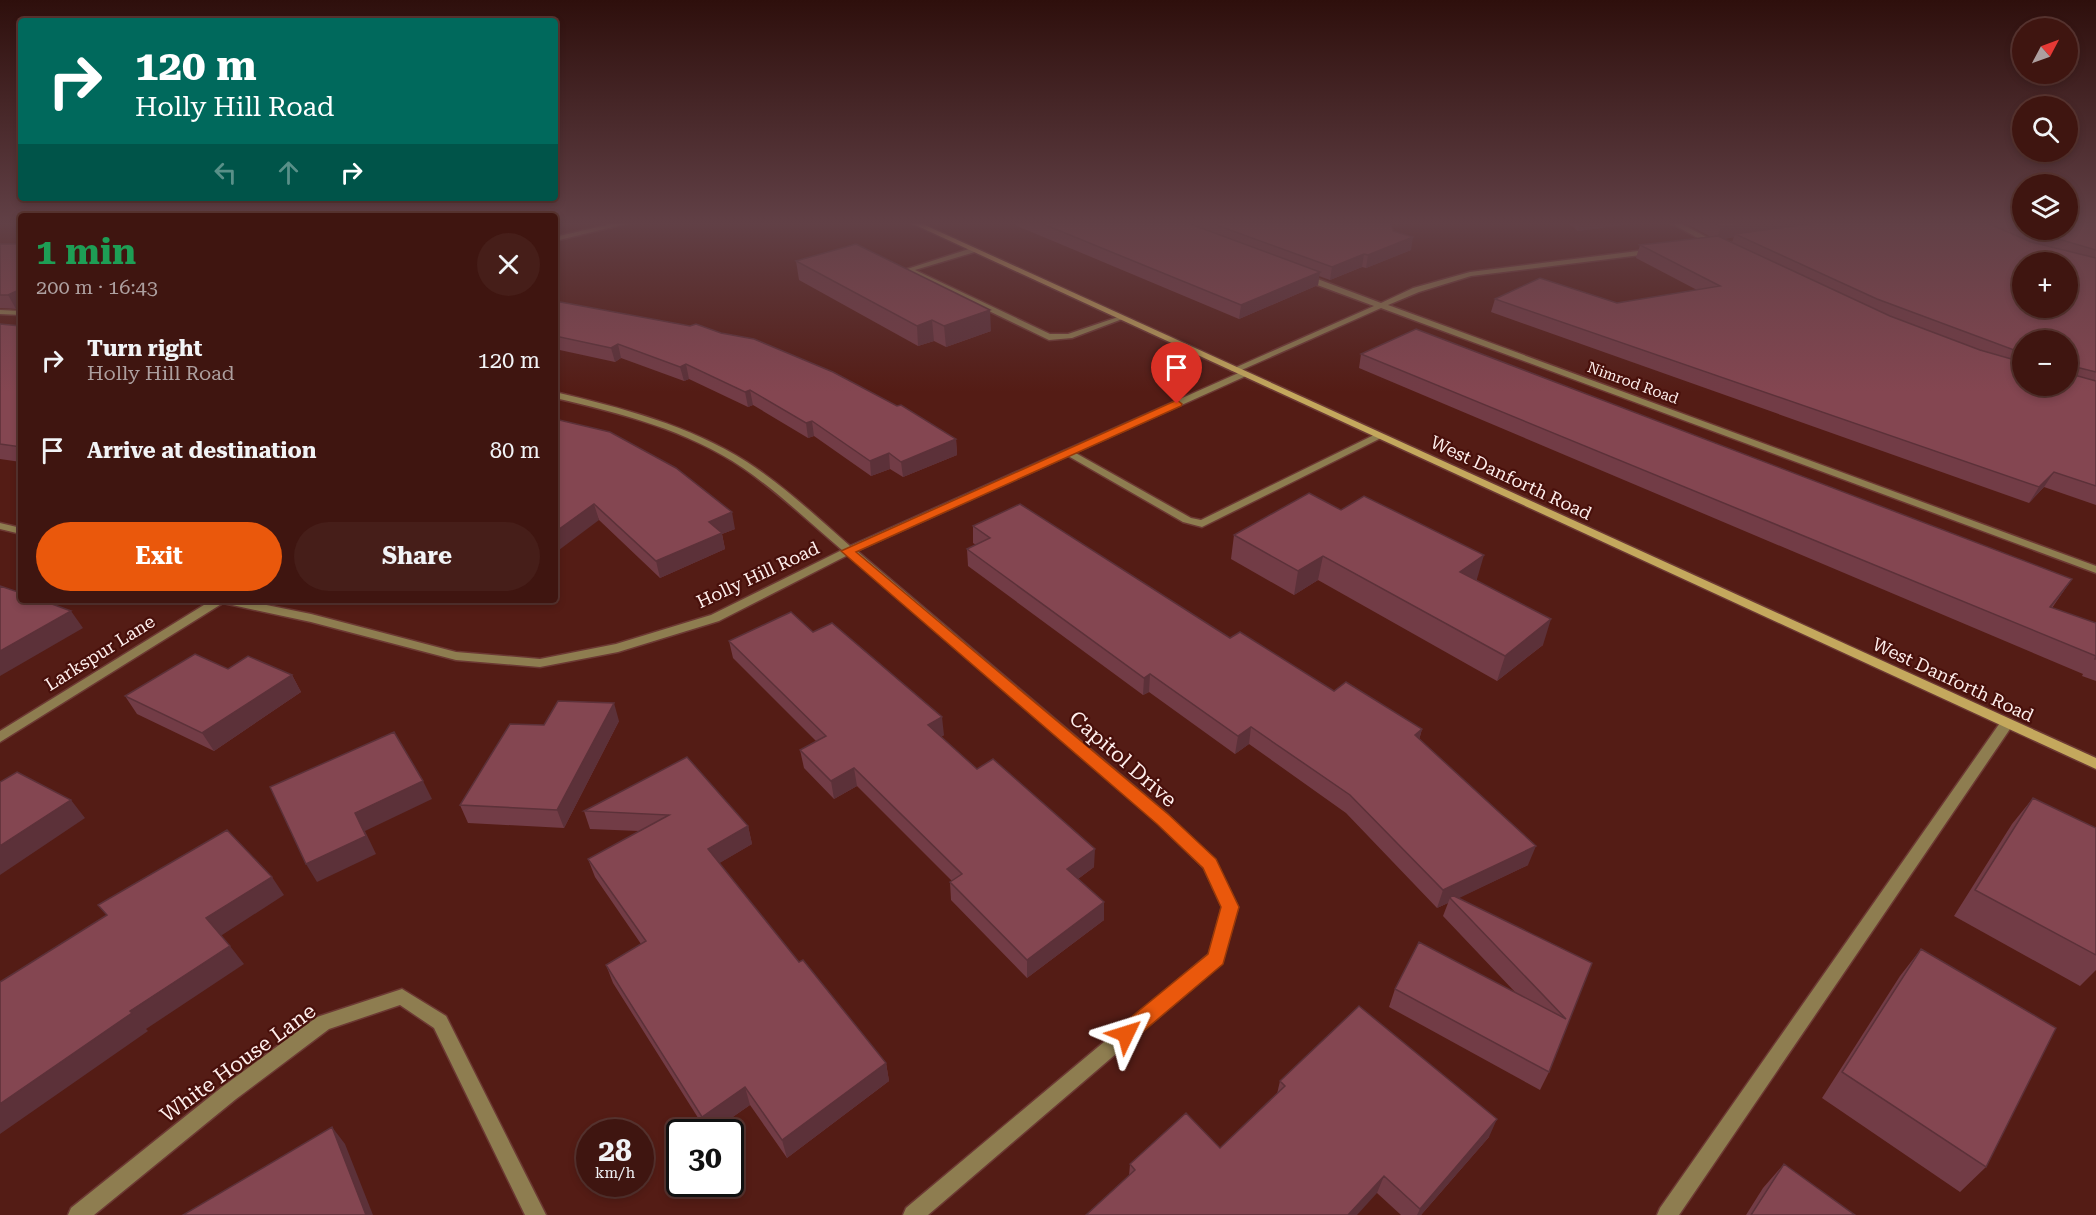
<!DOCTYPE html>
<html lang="en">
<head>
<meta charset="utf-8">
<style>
	body { margin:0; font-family:"Roboto Serif",serif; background:#461e19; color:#f1f3f6; height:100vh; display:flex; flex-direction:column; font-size:22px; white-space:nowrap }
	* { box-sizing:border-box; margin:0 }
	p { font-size:20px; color:#ad9f9f }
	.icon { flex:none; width:33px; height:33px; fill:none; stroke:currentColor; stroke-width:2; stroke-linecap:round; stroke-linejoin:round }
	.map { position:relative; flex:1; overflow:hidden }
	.drawer { position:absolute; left:18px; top:213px; width:540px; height:390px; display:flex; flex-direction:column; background:#3f1510; border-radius:6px; box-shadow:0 3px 9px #0003,0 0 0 2px #583430 }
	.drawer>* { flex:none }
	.hud { position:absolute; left:18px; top:18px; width:540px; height:183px; border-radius:6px; box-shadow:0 3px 9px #0003,0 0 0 2px #583430; background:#00695c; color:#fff; overflow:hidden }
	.needle { width:39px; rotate:49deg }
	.controls { position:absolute; left:2012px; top:18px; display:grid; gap:12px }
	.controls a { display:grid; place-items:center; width:66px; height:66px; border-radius:50%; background:#3f1510; box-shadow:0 3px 9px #0003,0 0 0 2px #583430; font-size:30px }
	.speed { position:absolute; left:576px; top:1119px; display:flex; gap:12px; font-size:30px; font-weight:700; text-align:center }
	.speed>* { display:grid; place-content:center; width:78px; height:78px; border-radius:50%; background:#3f1510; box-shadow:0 3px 9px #0003,0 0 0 2px #583430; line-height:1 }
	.speed small { font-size:15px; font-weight:400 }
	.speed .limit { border:3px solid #111; border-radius:9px; background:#fff; color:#111 }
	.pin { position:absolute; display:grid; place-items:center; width:51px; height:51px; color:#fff; margin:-62px -26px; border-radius:50% 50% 50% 0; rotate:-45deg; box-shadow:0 0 6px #0007 }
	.pin .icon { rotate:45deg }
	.me { position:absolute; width:66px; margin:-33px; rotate:49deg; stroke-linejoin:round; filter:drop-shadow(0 0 4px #0008) }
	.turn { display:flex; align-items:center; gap:21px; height:126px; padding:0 18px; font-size:27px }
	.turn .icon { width:78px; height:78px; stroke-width:2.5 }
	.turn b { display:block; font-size:42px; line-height:51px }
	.lanes { display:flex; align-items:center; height:57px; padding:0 18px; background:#0003; justify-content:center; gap:30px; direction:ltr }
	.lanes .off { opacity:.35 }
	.round { display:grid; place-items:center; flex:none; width:63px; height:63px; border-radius:32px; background:#461e19 }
	.head { display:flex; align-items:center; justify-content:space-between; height:102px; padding:0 18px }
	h1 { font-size:36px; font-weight:700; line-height:45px; color:#1e9e55 }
	.action { display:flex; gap:12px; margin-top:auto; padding:12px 18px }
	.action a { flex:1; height:69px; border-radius:36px; background:#ea580c; color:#fff; font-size:24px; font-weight:700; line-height:69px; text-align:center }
	.action a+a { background:#461e19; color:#f1f3f6 }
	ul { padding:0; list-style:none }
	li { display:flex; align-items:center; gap:18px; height:90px; padding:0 18px }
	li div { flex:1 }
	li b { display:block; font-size:22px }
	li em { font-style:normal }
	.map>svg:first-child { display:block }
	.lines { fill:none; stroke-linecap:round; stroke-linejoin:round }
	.lane-casing { stroke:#6c3933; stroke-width:3 }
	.street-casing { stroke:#6c3933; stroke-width:3 }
	.secondary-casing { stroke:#6c3933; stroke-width:3 }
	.lane { fill:#8e7d50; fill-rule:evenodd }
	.street { fill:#8e7d50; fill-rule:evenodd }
	.secondary { fill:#c4a85d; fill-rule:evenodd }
	.wall { fill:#723c46; fill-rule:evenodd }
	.shaded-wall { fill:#5c3139 }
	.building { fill:#844651; stroke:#5c3139; stroke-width:1.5; fill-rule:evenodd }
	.route { fill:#ea580c; stroke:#983908; stroke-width:1.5 }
	.labels { text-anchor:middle; stroke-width:4.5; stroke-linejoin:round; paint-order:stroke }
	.far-street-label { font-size:15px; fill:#feeeec; stroke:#48100b }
	.street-label { font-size:18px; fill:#feeeec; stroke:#48100b }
	.near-street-label { font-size:21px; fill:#feeeec; stroke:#48100b }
</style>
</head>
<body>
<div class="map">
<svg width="2096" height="1215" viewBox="0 0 2096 1215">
	<rect width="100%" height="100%" fill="#541c15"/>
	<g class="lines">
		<defs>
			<path id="lane" d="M619,222H633L555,241V237Z
				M972,248H975V252L915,270L1050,334H1068L1121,316L1125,318L1072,338L1049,340L904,270Z
				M1378,433L1383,436L1381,438L1202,527L1183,522L1063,453L1064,451H1072L1191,518L1201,520Z
				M2007,718L2012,720L2014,723L2012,726L1679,1215H1657L1660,1208L2002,720Z"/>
			<path id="street" d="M1669,222H1678L1721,245L1714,247Z
				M1654,249L1658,251L1657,253L1471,276L1419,292L1388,305L2096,566V573L1381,308L1237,372L1230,370L1374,306L1301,279V275H1307L1381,303L1413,288L1470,272Z
				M0,310L21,311V315L0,314Z
				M1243,371L1247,374L1246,376L857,551L1168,815L1215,860L1238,907L1222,963L928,1215H903L906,1208L1209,954L1222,907L1204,868L1158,823L848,555L719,621L618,652L540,667L456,660L311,622L223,603L0,742V731L212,600H242L311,614L456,652L540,659L616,644L711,615L842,550C809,522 778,492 743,468C687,430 620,413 555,398V392C622,408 689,425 747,462C784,486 817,517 850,546Z
				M0,523L21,528V534L0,529Z
				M402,989L446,1016L546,1215H525L434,1028L400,1005L329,1029L236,1099L94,1215H68L71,1208L222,1087L317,1017Z"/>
			<path id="secondary" d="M909,222H918L2096,758V769Z"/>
		</defs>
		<use href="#lane" class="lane-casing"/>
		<use href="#street" class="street-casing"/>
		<use href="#secondary" class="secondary-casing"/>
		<use href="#lane" class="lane"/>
		<use href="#street" class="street"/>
		<use href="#secondary" class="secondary"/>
	</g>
	<path class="wall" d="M1013,222H1390L1393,231L1411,250L1366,268L1362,267L1330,280L1319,276L1318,285L1239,319L1015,225V223Z
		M1567,222H1646L1578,231Z
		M1683,222H2022V230H2067L2096,222V505L2044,487L2029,503L1491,312L1495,299L1617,303L1697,290L1636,258L1640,245L1711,237ZM1734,237L1732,242L1724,239ZM2022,340L2067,386H2022Z
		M0,244H21V306L16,309L0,308Z
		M796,261L991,331L946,347L934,341L918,346L799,280Z
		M555,301L956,439L957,455L903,477L890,469L871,476L814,436L808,438L753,405L748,407L689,379L684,381L621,358L615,362L555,349Z
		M0,324L21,326V462L0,459Z
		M1361,354L2072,579L2052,608L2096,623V681L2082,676L2083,674L1359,368Z
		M555,419L735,529L722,534L725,549L660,578L599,520Z
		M973,526L1230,638L1334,691L1422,729L1419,740L1528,865L1458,898L1592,963L1549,1072L1540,1090L1389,1007L1395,989L1515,992L1443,916L1448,903L1437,908L1346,813L1249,744L1235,754L1149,692L1143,695L968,566L967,549L976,545L973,543Z
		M1234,535L1477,579L1476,581L1543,645L1497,681L1318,580L1294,595L1231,559Z
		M813,632L944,735L941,737L977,769L1094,867L1078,879L1104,902V920L1027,978L951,900L950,882L952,881L857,786L834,799L804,768L800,750L816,741L733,658L729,641Z
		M228,669L292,675L301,692L214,751L137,714L125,696Z
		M619,721L564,828L468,823L460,805L544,725Z
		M687,757L748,826L752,844L719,863L799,962L886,1063L889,1081L787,1158L750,1105L711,1132H707L613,983L606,965L641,944L595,877L588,859L639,831L590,829L584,811Z
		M2033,798L2096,828V970L2080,986L1954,916L2012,824Z
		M1921,949L1986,1167L1960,1192L1822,1098L1900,976Z
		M1280,1081L1489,1137L1421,1215H1401L1377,1193L1129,1176L1130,1164L1220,1148L1277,1094Z
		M1784,1164L1855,1215H1746L1763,1188Z"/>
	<path class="shaded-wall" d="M1580,222H1646L1578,231Z
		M1761,222H1852L1735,234L1734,237L1716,240L1721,227Z
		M1413,237L1411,250L1366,268L1368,255Z
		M1364,254L1362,267L1330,280L1332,267Z
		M1320,272L1318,285L1239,319L1241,305Z
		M21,289V306L16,309L8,295Z
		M990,310L991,331L946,347L944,326Z
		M932,320L934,341L918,346L917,326Z
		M618,344L621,358L615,362L611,348Z
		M686,364L689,379L684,381L680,367Z
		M2076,367L2068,382L2067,370Z
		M750,390L753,405L748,407L745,392Z
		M812,421L814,436L808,438L806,423Z
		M956,439L957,455L903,477L901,462Z
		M889,453L890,469L871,476L870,461Z
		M2054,472L2044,487L2029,503L2039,487Z
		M594,504L599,520L555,553V532Z
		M732,512L735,529L722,534L725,549L660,578L656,561L709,522Z
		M1484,555L1477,579L1453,597L1460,572Z
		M1323,556L1318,580L1294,595L1298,571Z
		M2072,579L2060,596L2038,624L2050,607Z
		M71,611L83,628L0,676V651Z
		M1551,619L1543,645L1497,681L1505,656Z
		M1150,674L1149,692L1143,695L1144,678Z
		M292,675L301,692L214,751L202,733Z
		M614,703L619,721L564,828L557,810Z
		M942,717L944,735L930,743L928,725Z
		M1251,727L1249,744L1235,754L1238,736Z
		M1422,729L1417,747L1415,735Z
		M854,768L857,786L834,799L831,781Z
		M423,781L432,799L365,831L376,854L317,882L306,864L355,813Z
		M71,800L85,818L0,875V846Z
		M748,826L752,844L713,867L708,849Z
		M1536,846L1528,865L1453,901L1450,898L1448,903L1437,908L1443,890Z
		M1095,849L1094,867L1067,887V869Z
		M272,877L284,895L219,937L206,918Z
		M1104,902V920L1027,978V960Z
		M230,946L244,964L146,1029L148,1031L0,1134V1104L130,1011Z
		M886,1063L889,1081L787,1158L782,1140Z
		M745,1087L750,1105L711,1132H708L702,1117Z
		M1497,1119L1489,1137L1421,1215H1417L1420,1209Z
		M332,1127L345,1144L373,1215H366Z
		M1384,1176L1377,1193L1357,1215H1348Z"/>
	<path class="building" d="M1038,222H1185L1320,272L1241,305Z
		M1208,222H1390L1393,231L1413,237L1368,255L1364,254L1332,267Z
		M1711,222H1761L1721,227Z
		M1823,222H1985L2031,242L2096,258V372L2076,367L2067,370V372V340H2022V353L1877,299L1735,234ZM2022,262H2067V308H2022Z
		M2008,222H2022V227Z
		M2067,222H2096V250L2028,230H2067Z
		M1718,236L1890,316L1980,350L2022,362V386H2067V373L2096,381V486L2054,472L2039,487L1495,299L1540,278L1617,303L1720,286L1640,245Z
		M0,244H21V289L8,295H0Z
		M856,244L990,310L944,326L932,320L917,326L796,261Z
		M555,301L690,326L696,324L721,333L754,339L833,372L897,406L901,405L956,439L901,462L889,453L870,461L812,421L806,423L750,390L745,392L686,364L680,367L618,344L611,348L555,336Z
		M0,324L21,326V447L0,444Z
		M1416,329L2072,579L2050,607L2096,623V659H2095L2096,656L1361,354Z
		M555,419L610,432L676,468L732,512L709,522L722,533L656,561L594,504L555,532Z
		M1309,493L1341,510L1364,496L1484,555L1460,572L1551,619L1505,656L1323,556L1298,571L1234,535Z
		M1020,504L1230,638L1240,632L1334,691L1346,682L1422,729L1415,735L1536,846L1443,890L1350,795L1251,727L1238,736L1150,674L1144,678L967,549L990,538L973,526Z
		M0,586L21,593V600H41L71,611L0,651Z
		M791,612L813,632L832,623L942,717L928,725L977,769L993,759L1095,849L1067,869L1104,902L1027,960L950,882L962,874L854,768L831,781L800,750L826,736L729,641Z
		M195,654L228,669L248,656L292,675L202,733L125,696Z
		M558,701L614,703L557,810L460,805L510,724L544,725Z
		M394,732L423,781L355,813L366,836L306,864L270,787Z
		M687,757L748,826L708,849L799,962L803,960L886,1063L782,1140L745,1087L702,1117L606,965L646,941L588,859L669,815L584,811Z
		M17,772L71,800L0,846V782Z
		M2033,798L2096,828V955L1975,890Z
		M227,830L272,877L206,918L230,946L130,1011L132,1013L0,1104V982L107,915L98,905Z
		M1452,895L1592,963L1549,1072L1395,989L1419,942L1566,1019L1450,898Z
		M1921,949L2056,1028L1986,1167L1842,1072Z
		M1359,1006L1497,1119L1420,1209L1384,1176L1348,1215H1086L1135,1170L1130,1164L1186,1113L1220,1148L1285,1086L1280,1081Z
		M332,1127L366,1215H183Z
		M1784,1164L1855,1215H1751Z"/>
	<linearGradient id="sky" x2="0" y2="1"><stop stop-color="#2e0f0c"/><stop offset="0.57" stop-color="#614046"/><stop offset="1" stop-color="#614046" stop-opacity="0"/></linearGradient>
	<rect width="2096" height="392" fill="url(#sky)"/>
	<path class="route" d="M1177,400L1182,404L1181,406L856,552L1169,815L1216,859L1239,907L1223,964L1133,1040L1126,1043L1119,1040L1116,1034L1119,1027L1208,954L1221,907L1203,868L1157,824L841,551Z"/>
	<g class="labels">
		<g class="far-street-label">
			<text transform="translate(1633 383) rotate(20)" y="5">Nimrod Road</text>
		</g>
		<g class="street-label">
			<text transform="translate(1511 478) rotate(25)" y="6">West Danforth Road</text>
			<text transform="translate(758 575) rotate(-25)" y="6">Holly Hill Road</text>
			<text transform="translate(100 653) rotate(-32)" y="6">Larkspur Lane</text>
			<text transform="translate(1953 680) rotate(25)" y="6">West Danforth Road</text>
		</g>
		<g class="near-street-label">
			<text transform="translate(1123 759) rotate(41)" y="7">Capitol Drive</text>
			<text transform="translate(238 1063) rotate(-36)" y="7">White House Lane</text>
		</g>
	</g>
</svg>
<div class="controls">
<a><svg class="needle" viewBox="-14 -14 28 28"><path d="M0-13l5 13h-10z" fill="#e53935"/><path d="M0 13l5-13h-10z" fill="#ad9f9f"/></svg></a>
<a><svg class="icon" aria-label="search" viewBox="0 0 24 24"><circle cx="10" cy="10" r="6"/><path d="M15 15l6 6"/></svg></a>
<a><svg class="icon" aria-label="layers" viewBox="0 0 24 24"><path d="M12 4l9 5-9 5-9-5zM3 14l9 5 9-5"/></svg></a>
<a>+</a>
<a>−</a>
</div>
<div class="speed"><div>28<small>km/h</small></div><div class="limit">30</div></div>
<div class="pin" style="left:1177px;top:404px;background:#d93025"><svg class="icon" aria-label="arrive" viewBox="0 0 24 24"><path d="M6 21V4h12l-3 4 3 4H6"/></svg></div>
<svg class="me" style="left:1126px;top:1034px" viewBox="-20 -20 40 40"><path d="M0-17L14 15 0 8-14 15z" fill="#ea580c" stroke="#fff" stroke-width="4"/></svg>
<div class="hud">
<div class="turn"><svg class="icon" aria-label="right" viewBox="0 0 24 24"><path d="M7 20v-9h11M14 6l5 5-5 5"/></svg><div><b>120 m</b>Holly Hill Road</div></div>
<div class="lanes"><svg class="icon off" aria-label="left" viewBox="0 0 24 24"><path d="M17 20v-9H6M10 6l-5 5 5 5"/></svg><svg class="icon off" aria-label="ahead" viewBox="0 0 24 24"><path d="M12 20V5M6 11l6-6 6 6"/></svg><svg class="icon" aria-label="right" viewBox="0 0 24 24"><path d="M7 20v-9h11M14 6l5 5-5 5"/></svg></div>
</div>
<section class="drawer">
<div class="head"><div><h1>1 min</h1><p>200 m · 16:43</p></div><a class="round"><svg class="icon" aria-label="close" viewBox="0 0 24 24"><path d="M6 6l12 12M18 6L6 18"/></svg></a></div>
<ul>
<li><svg class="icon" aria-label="right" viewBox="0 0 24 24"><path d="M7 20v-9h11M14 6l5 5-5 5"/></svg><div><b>Turn right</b><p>Holly Hill Road</p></div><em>120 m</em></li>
<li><svg class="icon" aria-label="arrive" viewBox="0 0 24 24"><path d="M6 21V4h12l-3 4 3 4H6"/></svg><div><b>Arrive at destination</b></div><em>80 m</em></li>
</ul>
<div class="action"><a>Exit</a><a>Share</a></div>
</section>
</div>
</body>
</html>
